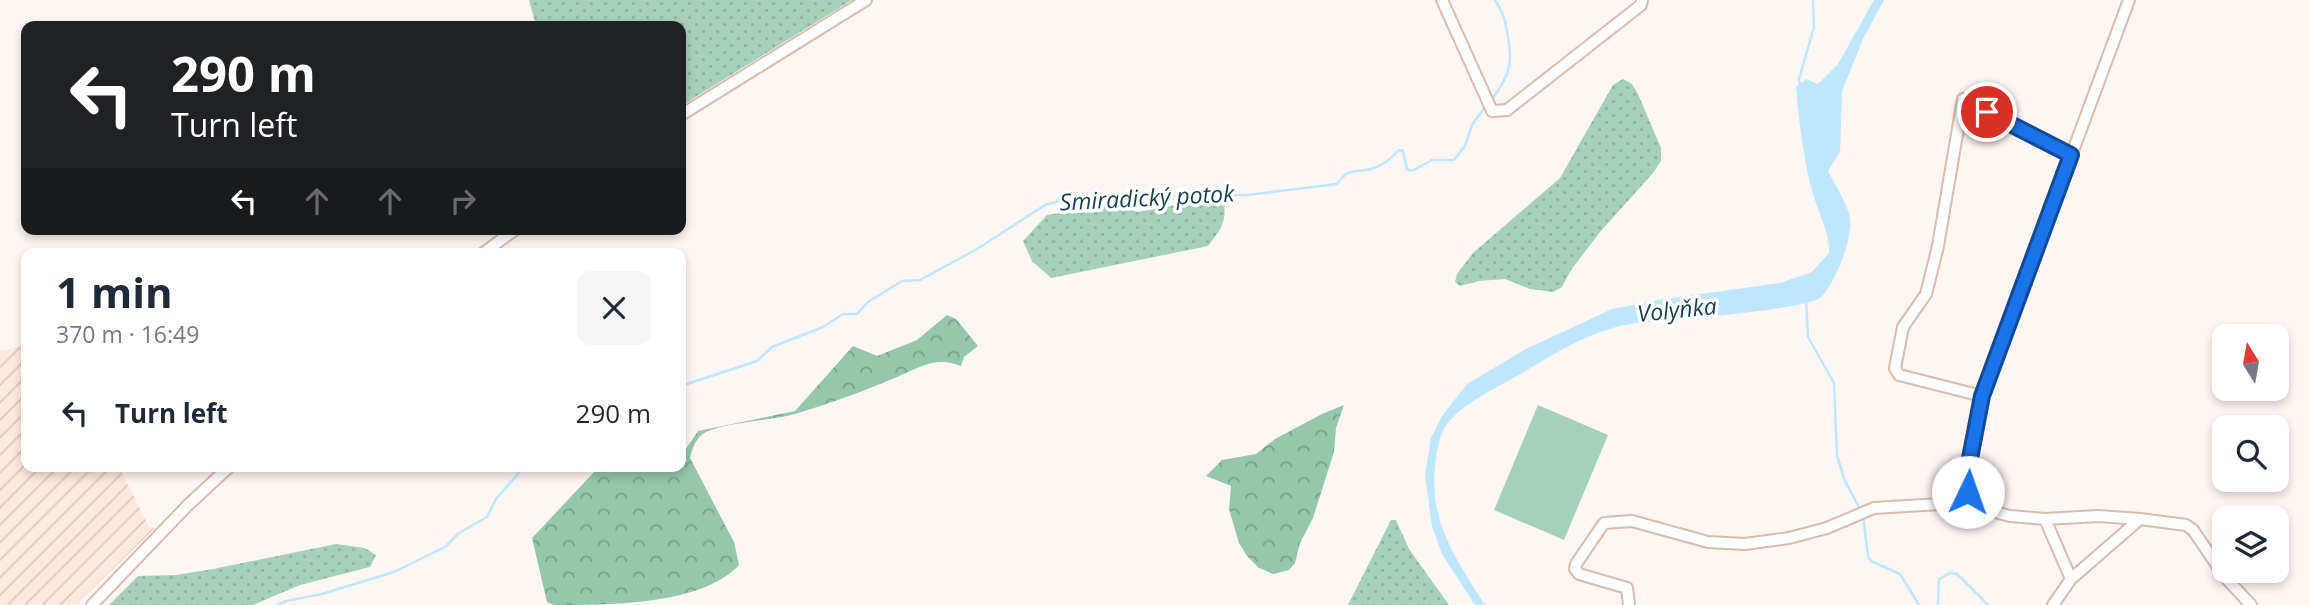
<!DOCTYPE html>
<html lang="en">
<head>
<meta charset="utf-8">
<style>
	body { margin:0; font-family:"Open Sans",sans-serif; background:#f6f6f7; color:#1f2937; height:100vh; display:flex; flex-direction:column; font-size:26px; white-space:nowrap }
	* { box-sizing:border-box; margin:0 }
	p { font-size:23px; color:#747a83 }
	.icon { flex:none; width:38px; height:38px; fill:none; stroke:currentColor; stroke-width:2; stroke-linecap:round; stroke-linejoin:round }
	.map { position:relative; flex:1; overflow:hidden }
	.panel { position:absolute; left:21px; top:248px; width:665px; height:224px; display:flex; flex-direction:column; background:#fff; border-radius:14px; box-shadow:0 4px 10px #0003 }
	.panel>* { flex:none }
	.guide { position:absolute; left:21px; top:21px; width:665px; height:214px; border-radius:14px; box-shadow:0 4px 10px #0003; background:#202124; color:#fff; overflow:hidden }
	.needle { width:46px; rotate:349deg }
	.fabs { position:absolute; left:2212px; top:324px; display:grid; gap:14px }
	.fabs a { display:grid; place-items:center; width:77px; height:77px; border-radius:14px; background:#fff; box-shadow:0 4px 10px #0003; font-size:35px }
	.pin { position:absolute; display:grid; place-items:center; width:60px; height:60px; color:#fff; margin:-30px; border:4px solid #fff; border-radius:50%; box-shadow:0 2px 7px #0007 }
	.me { position:absolute; width:77px; margin:-38px; rotate:3deg; stroke-linejoin:round; filter:drop-shadow(0 0 5px #0008) }
	.turn { display:flex; align-items:center; gap:24px; height:147px; padding:0 35px; font-size:32px }
	.turn .icon { width:91px; height:91px; stroke-width:2.5 }
	.turn b { display:block; font-size:49px; line-height:60px }
	.lanes { display:flex; align-items:center; height:66px; padding:0 35px; background:#0003; justify-content:center; gap:35px; direction:ltr }
	.lanes .off { opacity:.35 }
	.round { display:grid; place-items:center; flex:none; width:74px; height:74px; border-radius:14px; background:#f6f6f7 }
	.overview { display:flex; align-items:center; justify-content:space-between; height:119px; padding:0 35px }
	h1 { font-size:42px; font-weight:700; line-height:52px }
	ul { padding:0; list-style:none }
	li { display:flex; align-items:center; gap:21px; height:91px; padding:0 35px }
	li div { flex:1 }
	li b { display:block; font-size:26px }
	li em { font-style:normal }
	.map>svg:first-child { display:block }
	.industrial { fill:url(#industrial-furrows) }
	.grass { fill:url(#grass-dots) }
	.forest { fill:url(#forest-crowns) }
	.pitch { fill:#a5d0b9 }
	.water { fill:#bee6fc }
	.lines { fill:none; stroke-linecap:round; stroke-linejoin:round }
	.stream { stroke:#bee6fc; stroke-width:2.5 }
	.minor-casing { stroke:#dbbbac; stroke-width:14 }
	.minor { stroke:#fff; stroke-width:10 }
	.route-casing { stroke:#114b97; stroke-width:18 }
	.route { stroke:#1a73e8; stroke-width:12 }
	.labels { text-anchor:middle; stroke-width:7; stroke-linejoin:round; paint-order:stroke }
	.water-label { font-size:23px; font-style:italic; fill:#153f52; stroke:#fff }
</style>
</head>
<body>
<div class="map">
<svg width="2310" height="605" viewBox="0 0 2310 605">
	<defs>
		<pattern id="industrial-furrows" width="10" height="10" patternUnits="userSpaceOnUse" patternTransform="scale(1.75)"><rect width="10" height="10" fill="#ffe9dc"/><path d="M-1 1l2-2M0 10L10 0M9 11l2-2" fill="none" stroke="#dbc8bd"/></pattern>
		<pattern id="grass-dots" width="8" height="8" patternUnits="userSpaceOnUse" patternTransform="scale(1.75)"><rect width="8" height="8" fill="#a5d0b9"/><path d="M2 2h.1M6 6h.1" fill="none" stroke="#8fb39f" stroke-width="1.8" stroke-linecap="round"/></pattern>
		<pattern id="forest-crowns" width="20" height="18" patternUnits="userSpaceOnUse" patternTransform="scale(1.75)"><rect width="20" height="18" fill="#94c7ac"/><path d="M2 6a3 3 0 1 1 6 0M12 15a3 3 0 1 1 6 0" fill="none" stroke="#7aa28c"/></pattern>
	</defs>
	<rect width="100%" height="100%" fill="#fdf6f3"/>
	<path class="industrial" d="M25,345L26,467H119L150,529L153,527L154,529L76,605H0V351Z"/>
	<path class="grass" d="M529,0H852L681,106V26H536Z
		M1623,79L1632,84L1638,94L1661,148V161L1653,173L1600,232L1571,270L1562,287L1553,292L1530,289L1505,279L1479,281L1460,286L1455,282L1457,274L1473,253L1560,178L1613,85Z
		M1209,199L1224,204C1227,222 1219,232 1208,246L1051,278L1032,261L1023,241L1047,215L1093,207L1124,208L1138,212Z
		M1391,520H1396L1409,549L1449,605H1348Z
		M336,544L365,548L376,555L370,567L300,585L253,605H109L138,576L176,575L213,569Z"/>
	<path class="forest" d="M947,315L956,319L978,346L964,357L961,366C936,356 921,367 897,377C864,391 829,404 795,414C770,421 728,422 706,432C696,437 692,449 690,458L734,542L739,565C702,605 609,605 554,605L547,602L532,538L596,470L612,467H681V456L698,431L795,411L853,346L877,356L917,340Z
		M1344,405L1336,428L1334,452L1313,518L1300,543L1295,563L1289,570L1274,574L1259,568L1247,556L1239,543L1229,509L1231,486L1206,476L1222,460L1256,454L1275,439L1322,414Z"/>
	<path class="pitch" d="M1538,405L1608,435L1564,540L1494,510Z"/>
	<path class="water" d="M1874,0H1884L1863,39L1842,91L1840,152L1828,171C1835,185 1845,199 1849,214C1856,232 1835,284 1821,297C1808,310 1666,320 1638,323C1594,328 1559,351 1522,373C1498,387 1471,399 1451,419C1441,429 1438,445 1436,458C1427,519 1454,556 1485,605H1475L1442,554L1432,526L1425,475L1431,438L1442,416L1467,384L1526,349L1612,309L1658,300L1780,283L1812,272L1829,253C1829,228 1818,214 1812,190C1803,156 1799,122 1796,87L1806,79L1818,84L1838,64Z"/>
	<g class="lines">
		<path class="stream" d="M1800,86L1799,79L1814,27L1813,0
			M1492,99C1511,74 1513,62 1507,31C1505,19 1502,10 1495,0
			M1806,300L1808,337L1834,383L1837,456L1845,481L1860,509
			M681,386L757,361L772,347L823,327L843,314H857L868,302L902,281L920,280L977,249L1045,205L1071,198L1084,202L1118,195L1127,201L1160,196L1247,195L1337,184C1350,166 1353,174 1371,169C1383,166 1391,159 1399,150L1403,151L1407,169L1412,171L1432,160H1454L1465,146L1472,125L1485,107
			M1863,515L1868,556L1871,561L1900,574L1919,605
			M277,605L286,601L322,594L394,572L445,547L459,533L487,517L496,499L524,467
			M1938,605L1939,579L1950,573L1957,574L1988,605"/>
		<defs>
			<path id="minor" d="M1442,0L1492,111L1507,110L1641,5L1642,0
				M681,115L866,0
				M482,254L516,229
				M1982,396L1899,375L1895,368L1903,327L1926,294L1938,246L1963,99L2071,154
				M1973,502L1968,492L1967,474L1982,396L2129,0
				M2045,519L2071,579L2053,605
				M2071,579L2140,519
				M92,605L187,506L229,467
				M1629,605L1627,588L1579,574L1575,569L1576,564L1604,523L1632,521L1708,542L1745,544L1789,538L1827,528L1874,508L1973,502L1994,512L2010,516L2045,519L2098,516L2140,519L2186,525L2193,530L2225,577L2251,605"/>
		</defs>
		<use href="#minor" class="minor-casing"/>
		<use href="#minor" class="minor"/>
	</g>
	<g class="lines">
		<defs>
			<path id="route" d="M1968,492L1967,474L1982,396L2071,155L1987,112"/>
		</defs>
		<use href="#route" class="route-casing"/>
		<use href="#route" class="route"/>
	</g>
	<g class="labels">
		<g class="water-label">
			<text transform="translate(1147 198) rotate(-3)" y="8">Smiradický potok</text>
			<text transform="translate(1677 310) rotate(-6)" y="8">Volyňka</text>
		</g>
	</g>
</svg>
<div class="fabs">
<a><svg class="needle" viewBox="-14 -14 28 28"><path d="M0-13l5 13h-10z" fill="#e53935"/><path d="M0 13l5-13h-10z" fill="#747a83"/></svg></a>
<a><svg class="icon" aria-label="search" viewBox="0 0 24 24"><circle cx="10" cy="10" r="6"/><path d="M15 15l6 6"/></svg></a>
<a><svg class="icon" aria-label="layers" viewBox="0 0 24 24"><path d="M12 4l9 5-9 5-9-5zM3 14l9 5 9-5"/></svg></a>
</div>
<div class="pin" style="left:1987px;top:112px;background:#d93025"><svg class="icon" aria-label="arrive" viewBox="0 0 24 24"><path d="M6 21V4h12l-3 4 3 4H6"/></svg></div>
<svg class="me" style="left:1968px;top:492px" viewBox="-20 -20 40 40"><circle r="19" fill="#fff"/><path d="M0-13L10 11 0 6-10 11z" fill="#1a73e8"/></svg>
<div class="guide">
<div class="turn"><svg class="icon" aria-label="left" viewBox="0 0 24 24"><path d="M17 20v-9H6M10 6l-5 5 5 5"/></svg><div><b>290 m</b>Turn left</div></div>
<div class="lanes"><svg class="icon" aria-label="left" viewBox="0 0 24 24"><path d="M17 20v-9H6M10 6l-5 5 5 5"/></svg><svg class="icon off" aria-label="ahead" viewBox="0 0 24 24"><path d="M12 20V5M6 11l6-6 6 6"/></svg><svg class="icon off" aria-label="ahead" viewBox="0 0 24 24"><path d="M12 20V5M6 11l6-6 6 6"/></svg><svg class="icon off" aria-label="right" viewBox="0 0 24 24"><path d="M7 20v-9h11M14 6l5 5-5 5"/></svg></div>
</div>
<section class="panel">
<div class="overview"><div><h1>1 min</h1><p>370 m · 16:49</p></div><a class="round"><svg class="icon" aria-label="close" viewBox="0 0 24 24"><path d="M6 6l12 12M18 6L6 18"/></svg></a></div>
<ul>
<li><svg class="icon" aria-label="left" viewBox="0 0 24 24"><path d="M17 20v-9H6M10 6l-5 5 5 5"/></svg><div><b>Turn left</b></div><em>290 m</em></li>
</ul>
</section>
</div>
</body>
</html>
